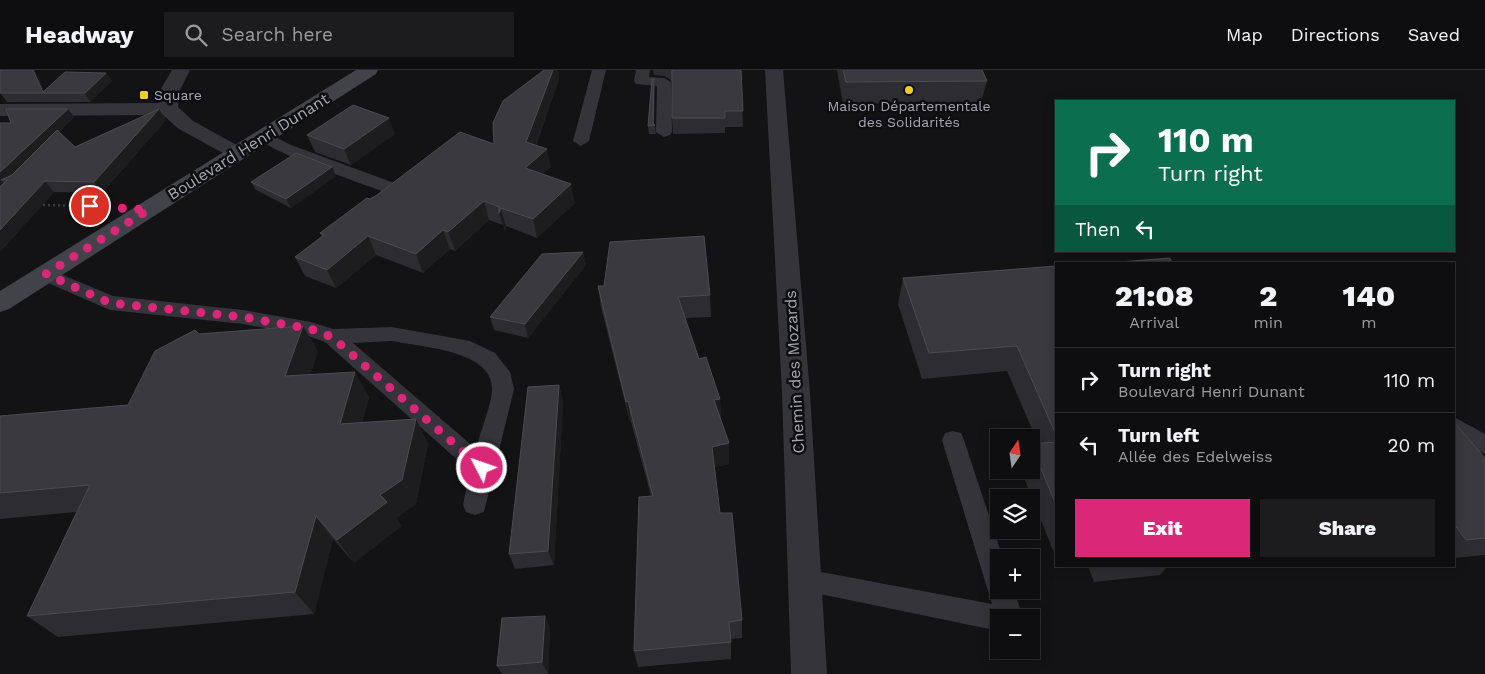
<!DOCTYPE html>
<html lang="en">
<head>
<meta charset="utf-8">
<style>
	body { margin:0; font-family:"Work Sans",sans-serif; background:#1c1c1e; color:#f1f3f6; height:100vh; display:flex; flex-direction:column; font-size:19px; white-space:nowrap }
	* { box-sizing:border-box; margin:0 }
	p { font-size:16px; color:#9b9c9f }
	.icon { flex:none; width:28px; height:28px; fill:none; stroke:currentColor; stroke-width:2; stroke-linecap:round; stroke-linejoin:round }
	.map { position:relative; flex:1; overflow:hidden }
	.drawer { position:absolute; left:1055px; top:192px; width:400px; height:305px; display:flex; flex-direction:column; background:#0e0e10; border-radius:0px; box-shadow:0 2px 12px #0003,0 0 0 1px #2e2e30 }
	.drawer>* { flex:none }
	.guide { position:absolute; left:1055px; top:30px; width:400px; height:152px; border-radius:0px; box-shadow:0 2px 12px #0003,0 0 0 1px #2e2e30; background:#0b6e4f; color:#fff; overflow:hidden }
	.needle { width:32px; rotate:13deg }
	.tools { position:absolute; left:990px; top:359px; display:grid; gap:10px }
	.tools a { display:grid; place-items:center; width:50px; height:50px; border-radius:0px; background:#0e0e10; box-shadow:0 2px 12px #0003,0 0 0 1px #2e2e30; font-size:25px }
	.pin { position:absolute; display:grid; place-items:center; width:42px; height:42px; color:#fff; margin:-21px; border:2px solid #fff; border-radius:50%; box-shadow:0 1px 5px #0007 }
	.me { position:absolute; width:55px; margin:-28px; rotate:311deg; stroke-linejoin:round; filter:drop-shadow(0 0 4px #0008) }
	.turn { display:flex; align-items:center; gap:18px; height:105px; padding:0 20px; font-size:22px }
	.turn .icon { width:65px; height:65px; stroke-width:2.5 }
	.turn b { display:block; font-size:35px; line-height:42px }
	.then { display:flex; align-items:center; height:48px; padding:0 20px; background:#0003; gap:10px; font-size:19px }
	.eta { display:flex; justify-content:space-evenly; align-items:center; height:85px; text-align:center }
	.eta b { font-size:30px; font-weight:800; line-height:35px }
	.action { display:flex; gap:10px; margin-top:auto; padding:10px 20px }
	.action a { flex:1; height:58px; border-radius:0px; background:#db2777; color:#fff; font-size:20px; font-weight:800; line-height:58px; text-align:center }
	.action a+a { background:#1c1c1e; color:#f1f3f6 }
	ul { padding:0; list-style:none }
	li { display:flex; align-items:center; gap:15px; height:65px; padding:0 20px; border-top:1px solid #2e2e30 }
	li div { flex:1 }
	li b { display:block; font-size:19px }
	li em { font-style:normal }
	header { display:flex; align-items:center; gap:30px; box-sizing:border-box; height:70px; padding:0 25px; background:#0e0e10; border-bottom:1px solid #2e2e30 }
	header strong { font-size:24px }
	nav { display:flex; gap:28px; margin-inline-start:auto; font-size:18px }
	.search { width:350px; height:45px; background:#1c1c1e; display:flex; align-items:center; gap:12px; box-sizing:border-box; padding:0 18px; border-radius:0px; color:#9b9c9f; font-size:19px }
	.map>svg:first-child { display:block }
	.lines { fill:none; stroke-linecap:round; stroke-linejoin:round }
	.path { stroke:#3a3b41; stroke-width:2.5; stroke-dasharray:2 3; stroke-linecap:butt }
	.lane { fill:#34343a; fill-rule:evenodd }
	.street { fill:#34343a; fill-rule:evenodd }
	.secondary { fill:#42434a; fill-rule:evenodd }
	.wall { fill:#2d2c30 }
	.shaded-wall { fill:#1d1d1f }
	.building { fill:#3a393e; stroke:#4b4b51 }
	.route { stroke:#db2777; stroke-width:9; stroke-dasharray:0 16.2 }
	.poi-dot { fill:#f0cc30; stroke:#0e0e10; stroke-width:2 }
	.labels { text-anchor:middle; stroke-width:5; stroke-linejoin:round; paint-order:stroke }
	.far-poi-label { font-size:14px; fill:#a5a7b5; stroke:#0e0e10; text-anchor:start }
	.street-label { font-size:16px; fill:#a5a7b5; stroke:#0e0e10 }
</style>
</head>
<body>
<header>
<strong>Headway</strong>
<div class="search"><svg class="icon" aria-label="search" viewBox="0 0 24 24"><circle cx="10" cy="10" r="6"/><path d="M15 15l6 6"/></svg>Search here</div>
<nav><a>Map</a><a>Directions</a><a>Saved</a></nav>
</header>
<div class="map">
<svg width="1485" height="604" viewBox="0 0 1485 604">
	<rect width="100%" height="100%" fill="#131315"/>
	<g class="lines">
		<path class="path" d="M38,135L97,136"/>
		<path class="lane" d="M592,0H606L589,71L581,76L573,71Z
			M636,0H650L649,7L664,8L671,12L672,62L670,65L664,67L656,62L657,16L636,14L634,11Z
			M264,61L291,75L405,117L408,121L405,125H393C369,116 267,82 256,66Z
			M46,198L113,226L243,240L311,252L333,259L392,257L470,271L495,283L510,302L514,319L484,442L475,445L466,442L463,435L470,401L325,272L308,266L243,254L110,240L39,209L36,204L39,199ZM392,271C420,277 493,280 492,319C492,333 480,363 476,379L353,273Z
			M1454,347L1485,364V384L1454,367Z
			M953,361L961,363L964,370L1003,488H999V520H1014L1023,548H999V561L796,519L792,511L796,503L805,499L992,534L942,370L945,363Z"/>
		<path class="street" d="M172,0H190L179,22L178,37L193,51L244,79L248,83L244,87L237,89L230,87L179,59L163,45L0,46V34L158,33L159,22Z
			M765,0H783L810,323L827,604H791L782,323Z"/>
		<path class="secondary" d="M356,0H378L376,4L9,239L0,242V221Z"/>
	</g>
	<path class="wall" d="M544,0H558L559,9L536,75L551,97L543,104L575,133L537,168L506,156L505,162L503,155L489,150L455,181L450,179L423,203L376,185L336,218L305,206L295,187L322,166L320,163L370,129L494,74Z
		M653,0H741L743,57H725V63L673,64L672,48V11L665,6L654,5Z
		M837,0H982L987,11L981,32L843,34Z
		M106,3L112,11L90,32H7L0,23L44,21Z
		M654,9L655,18L654,54L655,55L656,64H649L648,56Z
		M68,39L74,47L59,62L75,77L159,39L166,50L102,123L54,122L0,182V53H11Z
		M395,64L351,95L315,82L307,65Z
		M332,97L336,106L291,138L256,120L251,112Z
		M583,182L586,195L528,268L494,260L490,247Z
		M1056,196V483H1054L1021,400H1031V374L1038,373L1007,301L922,309L898,234L903,208Z
		M598,216L710,225L711,247L685,248L699,289L720,329L721,349H720L729,394L714,397L720,443L742,550V568L731,569V589L638,597L634,581L651,426L631,352H630L601,237Z
		M303,256L318,282L310,305L369,327L362,352L416,349L428,374L416,434L396,448L401,456L354,493L333,469L314,544L58,567L27,546L76,442L0,449V346L128,335L199,264Z
		M559,315L563,332L554,495L515,499L509,484Z
		M1454,352L1485,388V485L1454,488Z
		M1088,496H1168L1160,505L1094,512Z
		M545,546L550,559L548,604H502L497,596Z"/>
	<path class="shaded-wall" d="M33,0H35L45,23H44Z
		M553,0H558L559,9L530,90L526,72Z
		M106,3L112,11L90,32L85,23Z
		M654,9L655,18L654,55Z
		M68,39L74,47L7,111L1,110L4,114L0,118V102Z
		M159,39L166,50L102,123L94,112Z
		M389,48L395,64L351,95L344,79Z
		M547,79L551,97L529,116L525,98Z
		M332,97L336,106L291,138L286,129Z
		M45,111L54,122L0,182V160Z
		M571,114L575,133L537,168L533,149Z
		M484,131L489,150L455,181L448,162Z
		M501,138L506,156L505,162L499,143Z
		M443,160L450,179L423,203L416,184Z
		M368,166L376,185L336,218L327,200Z
		M583,182L586,195L528,268L525,254Z
		M303,256L318,282L301,332L285,306Z
		M355,302L369,327L355,379L340,354Z
		M559,315L563,332L554,495L548,481Z
		M720,329L721,349L715,351L714,330Z
		M628,331L631,352H630L626,332Z
		M416,349L428,374L416,434L396,448L401,456L354,493L337,470L380,425Z
		M729,373V394L713,397L712,377Z
		M316,446L333,469L314,544L295,522Z
		M545,546L550,559L548,604L542,592Z"/>
	<path class="building" d="M0,0H33L43,22L65,2L106,3L85,23H0Z
		M544,0H553L526,72L547,79L525,98L571,114L533,149L501,138L499,143V137L484,131L448,162L443,160L416,184L368,166L327,200L295,187L324,165L320,163L367,128L370,129L377,125L460,62L494,74L493,53L503,31Z
		M672,0H741L743,41H725V48H672Z
		M843,0H982L987,11L846,12Z
		M652,9H654L653,53L655,55L648,56Z
		M353,35L389,48L344,79L307,65Z
		M6,39H68L0,102V53H11Z
		M159,39L94,112L45,111L0,160V117L7,110H1L12,105L57,60L75,77Z
		M296,83L332,97L286,129L251,112Z
		M704,166L710,225L678,227L699,289L706,287L720,329L714,330L729,373L712,377L720,443H732L742,550L729,552L731,572L634,581L639,427L653,426L628,331L626,332L598,216H604L610,172Z
		M583,182L525,254L490,247L542,184Z
		M1170,188L1173,194H1093Z
		M1056,196V365L1017,276L929,283L903,208Z
		M303,256L285,306L355,302L340,354L416,349L402,410L380,425L387,432L337,470L316,446L295,522L27,546L90,415L0,423V346L128,335L155,281L195,260L199,264Z
		M559,315L548,481L509,484L528,317Z
		M1454,352L1485,388V468L1466,470L1454,454Z
		M1056,372V435L1031,374Z
		M545,546L542,592L497,596L502,548Z"/>
	<g class="lines">
		<path class="route" d="M90,136L148,140L46,204L110,233L243,247L311,259L332,267L482,398"/>
	</g>
	<g class="poi-dot">
		<circle cx="909" cy="20" r="5"/>
		<rect x="139" y="20" width="10" height="10" rx="2.5"/>
	</g>
	<g class="labels">
		<g class="far-poi-label">
			<text x="154" y="30">Square</text>
			<text x="909" y="41" text-anchor="middle">Maison Départementale<tspan x="909" dy="16">des Solidarités</tspan></text>
		</g>
		<g class="street-label">
			<text transform="translate(248 76) rotate(-32)" y="6">Boulevard Henri Dunant</text>
			<text transform="translate(794 302) rotate(-93)" y="6">Chemin des Mozards</text>
		</g>
	</g>
</svg>
<div class="tools">
<a><svg class="needle" viewBox="-14 -14 28 28"><path d="M0-13l5 13h-10z" fill="#e53935"/><path d="M0 13l5-13h-10z" fill="#9b9c9f"/></svg></a>
<a><svg class="icon" aria-label="layers" viewBox="0 0 24 24"><path d="M12 4l9 5-9 5-9-5zM3 14l9 5 9-5"/></svg></a>
<a>+</a>
<a>−</a>
</div>
<div class="pin" style="left:90px;top:136px;background:#d93025"><svg class="icon" aria-label="arrive" viewBox="0 0 24 24"><path d="M6 21V4h12l-3 4 3 4H6"/></svg></div>
<svg class="me" style="left:482px;top:398px" viewBox="-20 -20 40 40"><circle r="17" fill="#db2777" stroke="#fff" stroke-width="3"/><path d="M0-11L8 9 0 5-8 9z" fill="#fff"/></svg>
<div class="guide">
<div class="turn"><svg class="icon" aria-label="right" viewBox="0 0 24 24"><path d="M7 20v-9h11M14 6l5 5-5 5"/></svg><div><b>110 m</b>Turn right</div></div>
<div class="then">Then<svg class="icon" aria-label="left" viewBox="0 0 24 24"><path d="M17 20v-9H6M10 6l-5 5 5 5"/></svg></div>
</div>
<section class="drawer">
<div class="eta">
<div><b>21:08</b><p>Arrival</p></div>
<div><b>2</b><p>min</p></div>
<div><b>140</b><p>m</p></div>
</div>
<ul>
<li><svg class="icon" aria-label="right" viewBox="0 0 24 24"><path d="M7 20v-9h11M14 6l5 5-5 5"/></svg><div><b>Turn right</b><p>Boulevard Henri Dunant</p></div><em>110 m</em></li>
<li><svg class="icon" aria-label="left" viewBox="0 0 24 24"><path d="M17 20v-9H6M10 6l-5 5 5 5"/></svg><div><b>Turn left</b><p>Allée des Edelweiss</p></div><em>20 m</em></li>
</ul>
<div class="action"><a>Exit</a><a>Share</a></div>
</section>
</div>
</body>
</html>
